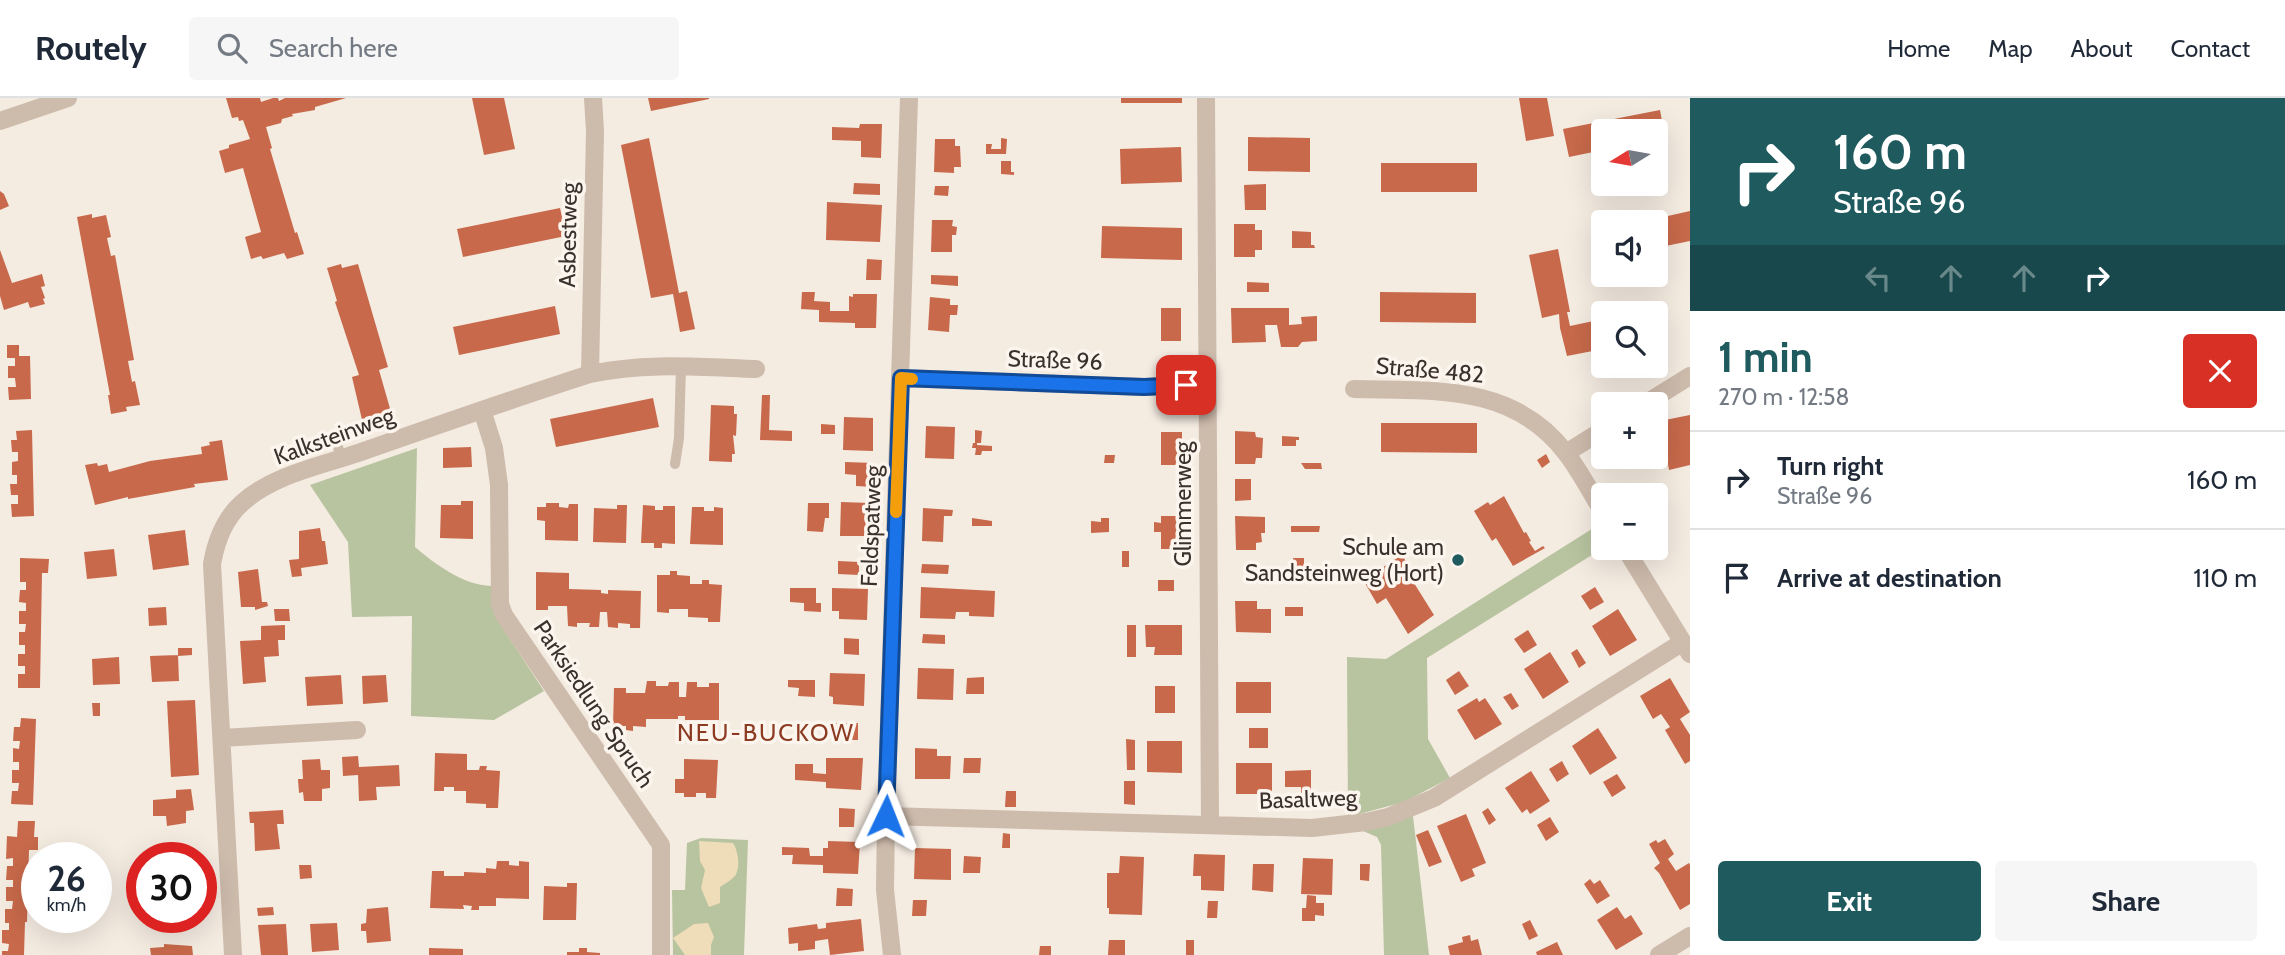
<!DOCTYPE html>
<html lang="en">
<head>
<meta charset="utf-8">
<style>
	body { margin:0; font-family:Cabin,sans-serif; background:#f6f6f7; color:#1f2937; height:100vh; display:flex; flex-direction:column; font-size:26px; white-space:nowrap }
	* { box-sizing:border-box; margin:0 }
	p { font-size:23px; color:#747a83 }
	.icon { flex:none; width:38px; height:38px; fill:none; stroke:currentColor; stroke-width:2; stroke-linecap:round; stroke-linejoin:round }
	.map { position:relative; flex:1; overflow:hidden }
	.sheet { display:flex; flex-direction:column; background:#fff; width:595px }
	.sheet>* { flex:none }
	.hud { background:#1f5a5e; color:#fff; overflow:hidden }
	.needle { width:46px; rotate:259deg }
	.tools { position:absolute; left:1591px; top:21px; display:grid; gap:14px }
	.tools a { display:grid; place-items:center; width:77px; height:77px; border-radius:7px; background:#fff; box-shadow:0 7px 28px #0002; font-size:35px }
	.speed { position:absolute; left:21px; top:744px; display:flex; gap:14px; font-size:35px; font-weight:700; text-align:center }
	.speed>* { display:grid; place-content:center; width:91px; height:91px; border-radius:50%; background:#fff; box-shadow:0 7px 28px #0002; line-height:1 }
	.speed small { font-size:18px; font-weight:400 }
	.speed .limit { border:10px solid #d22; background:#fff; color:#111 }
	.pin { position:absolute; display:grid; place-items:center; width:60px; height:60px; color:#fff; margin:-30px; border-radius:14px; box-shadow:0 4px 10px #0006 }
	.me { position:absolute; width:77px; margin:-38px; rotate:2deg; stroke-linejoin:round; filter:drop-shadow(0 0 5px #0008) }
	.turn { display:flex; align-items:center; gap:24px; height:147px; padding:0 28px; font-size:32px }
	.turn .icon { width:91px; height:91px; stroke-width:2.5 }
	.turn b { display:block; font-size:49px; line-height:60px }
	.lanes { display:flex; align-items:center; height:66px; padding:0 28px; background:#0003; justify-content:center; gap:35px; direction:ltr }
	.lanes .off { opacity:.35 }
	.round { display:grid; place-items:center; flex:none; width:74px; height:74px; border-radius:7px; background:#f6f6f7 }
	.headline { display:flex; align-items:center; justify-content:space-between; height:119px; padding:0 28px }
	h1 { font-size:42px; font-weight:700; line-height:52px; color:#1f5a5e }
	.cta { display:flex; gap:14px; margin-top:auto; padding:14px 28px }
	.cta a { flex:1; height:80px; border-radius:7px; background:#1f5a5e; color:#fff; font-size:28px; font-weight:700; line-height:80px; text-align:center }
	.cta a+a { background:#f6f6f7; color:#1f2937 }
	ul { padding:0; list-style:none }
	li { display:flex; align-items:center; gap:21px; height:98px; padding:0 28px; border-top:2px solid #e0e1e3 }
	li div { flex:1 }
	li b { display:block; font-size:26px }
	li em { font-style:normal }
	header { display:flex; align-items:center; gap:42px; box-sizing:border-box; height:98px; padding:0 35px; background:#fff; border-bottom:2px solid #e0e1e3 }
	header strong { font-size:33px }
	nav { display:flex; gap:38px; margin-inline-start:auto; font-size:24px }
	.search { width:490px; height:63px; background:#f6f6f7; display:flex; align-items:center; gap:18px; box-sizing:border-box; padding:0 24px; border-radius:7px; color:#747a83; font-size:26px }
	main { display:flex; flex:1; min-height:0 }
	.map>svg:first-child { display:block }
	.green { fill:#b8c4a0 }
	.sand { fill:#efdcb8 }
	.building { fill:#c8694b }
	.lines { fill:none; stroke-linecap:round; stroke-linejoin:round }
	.service { stroke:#cdbbac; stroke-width:10 }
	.minor { stroke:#cdbbac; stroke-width:18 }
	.tertiary { stroke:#cdbbac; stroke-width:18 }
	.route-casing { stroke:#114b97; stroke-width:18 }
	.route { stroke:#1a73e8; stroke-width:12 }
	.slow { stroke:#f59e0b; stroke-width:12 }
	.poi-dot { fill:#1f5a5e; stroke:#fbf5ee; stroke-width:2.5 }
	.labels { text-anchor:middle; stroke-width:7; stroke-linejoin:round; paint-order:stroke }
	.street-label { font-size:23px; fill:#3b302b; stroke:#fbf5ee }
	.poi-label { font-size:23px; fill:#3b302b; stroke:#fbf5ee; text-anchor:end }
	.neighbourhood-label { font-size:24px; letter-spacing:2px; fill:#8c3b22; stroke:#fbf5ee }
</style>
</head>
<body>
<header>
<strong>Routely</strong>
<div class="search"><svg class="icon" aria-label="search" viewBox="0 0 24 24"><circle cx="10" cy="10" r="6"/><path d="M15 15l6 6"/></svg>Search here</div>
<nav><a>Home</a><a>Map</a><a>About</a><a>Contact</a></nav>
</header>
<main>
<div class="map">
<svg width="1690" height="857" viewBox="0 0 1690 857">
	<rect width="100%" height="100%" fill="#f4ebe1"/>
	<path class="green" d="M417,350L415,449C435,466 463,487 491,488L496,520L544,593L494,622L411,618L412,518L352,519L348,444L310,387Z
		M1595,429L1603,442V450L1427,560L1428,641L1450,680L1404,704L1348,719L1347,559L1386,561Z
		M1413,718L1429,857H1384L1381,747L1377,739L1363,733Z
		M701,740L748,742L744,857H673L672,792H685L687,745Z"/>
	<path class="sand" d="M699,743L733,745C738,752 741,770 735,778C731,782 725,786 720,789V805L709,809L701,790L705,772L700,763Z
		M708,825L714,839L711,847V857H685L673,840L694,826Z"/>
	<path class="building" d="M226,0H260L261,4L273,0H278L279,3L285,0H346L315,9V12L292,16L293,18L282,21L281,25L266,29L272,50L270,51L295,135L297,134L304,156L287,161L284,155L263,161L261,158L251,161L245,139L261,134L243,70L225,75L219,53L229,50V47L250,41L243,22L239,23L238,19L232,20Z
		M472,0H504L515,51L484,57Z
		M648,0H709V1L651,13Z
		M1121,0H1182V5H1121Z
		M1519,0H1547L1554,38L1526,43Z
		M1660,12L1665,40L1656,42V33H1603V52L1569,59L1563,31Z
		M860,26H882L881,60L861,59V43L832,42V29L859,30Z
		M1248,39L1310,40V74L1248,73Z
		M649,40L679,195L687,193L695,231L680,234L673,196L651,200L621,47Z
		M1001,40L1007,41L1006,56H986V46H992L991,51H1001Z
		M935,41H955V48H960L961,69H954V75L934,74Z
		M1181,49L1182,84L1121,86L1120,51Z
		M1001,63H1011V74H1014V77L1001,76Z
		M1381,65H1477V94H1381Z
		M854,85L880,86V97L853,96Z
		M1266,86V112H1245L1244,87Z
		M935,88H949L948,98L934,97Z
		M0,93L4,96L9,108L0,112Z
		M827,104L882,107L880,144L826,142Z
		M560,110L566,138L463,159L457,131Z
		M1690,113V143L1656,150V124H1641Z
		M92,116V120L106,117L111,139L107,140L111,158L115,157L134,262L128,263L132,284L135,283L140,307L126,309L127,313L111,316L108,297H110L77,119Z
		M932,122H953L952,128L957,129L956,137H952V154H931Z
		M1234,126H1255V132H1262V152H1255V159H1234Z
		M1102,128L1182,130V162L1101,160Z
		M1292,133L1311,134V147H1314L1315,150H1292Z
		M1558,151L1570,214H1567L1570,228L1603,221V251L1567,258L1560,230L1559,216L1542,220L1529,157Z
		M0,152L12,185L42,176L45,188L41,189L45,200L43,201L45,206L30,210L28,204L4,212L0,198Z
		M867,161L882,162L881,182H866Z
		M341,166L342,170L358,166L388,269L379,272L391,314L377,317L378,321L363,326L352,279L359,277L335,204L337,203L327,170Z
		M931,177L958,178V188L931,186Z
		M1247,184L1269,185V194H1247Z
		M802,194H815L814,203L830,204V213H849V198L853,199V196H877L876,230H855V225L819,224V212L801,211Z
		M1380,194L1476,195V225L1380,224Z
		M930,199L950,201V207H958L957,217H950L949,234L928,232Z
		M555,208L560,236L459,257L453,229Z
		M1161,210H1181V243H1161Z
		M1231,210H1289V227L1302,226L1301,219L1317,218V243L1302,244L1298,249H1281L1277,227H1265L1266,244L1232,245Z
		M1657,210L1663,238L1656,240V215L1637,214Z
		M7,247H19V258H30L31,301L9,302L8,289H16L15,280H8V268H15V260H7Z
		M762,297H770L769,332L792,333V343L760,342Z
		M653,300L659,329L556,349L550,321Z
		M711,307L734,308V316H737L736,338L733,337L735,356H732V364L709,363Z
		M1690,317V367L1669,372L1660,323Z
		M844,319L873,320V353L843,352Z
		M1381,325H1477V355L1381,354Z
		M821,326L835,327V336H821Z
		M926,328L955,329L954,361L925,360Z
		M32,332L34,418L12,419L11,406H18V397H11L10,386H17V377H12V364L18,363V354H12L11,342H17L16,333Z
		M975,332L982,333L981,345H977V347L992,348V353H982L981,357H975L976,350H972L973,345H975Z
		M1235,333L1255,334L1256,339L1263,340L1262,360H1256L1255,366H1235Z
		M1161,334H1182V367H1161Z
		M1282,338L1299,339V342H1296V348H1282Z
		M222,342L228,382L194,386L195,389L128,401V399L95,407L85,367L97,365L98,368L107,366L109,374L150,363L202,356L201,349L210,347L209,344Z
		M471,349L472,369L443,370V350Z
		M1546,356L1550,364L1542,370L1537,362Z
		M1105,357H1115L1114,365H1104Z
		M845,364L874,365L873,389L856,388V377L845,376Z
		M1301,365H1321L1322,371H1305Z
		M1235,381H1251V402L1235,403Z
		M1504,398L1524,435L1526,434L1531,443L1529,444L1535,453L1543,448L1545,450L1513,468L1496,440L1492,443L1474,413L1488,404L1490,407Z
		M461,403H473V441L440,440L441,407H461Z
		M841,404L871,405L870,438H840Z
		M546,405H559V409L568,410L569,406H578V443L545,442V423L537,422V409H546Z
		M808,405H829V420H825L823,434L807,433Z
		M617,407H627L626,445L593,444L594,410L617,411Z
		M643,407L655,408V412H663V408H675V446L662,445V450H654V445H641Z
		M692,409H704V413H714V409L723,410V447L690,446Z
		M923,410L953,412L952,418H944L943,444L922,443Z
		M1161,418H1181L1182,451H1161V434H1154V424L1161,425Z
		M1235,418L1265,419V435H1261L1262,444L1256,445V452H1236Z
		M972,420L992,423V428H972Z
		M1101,420H1109V434L1091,435V423L1101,424Z
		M1291,428H1320L1319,434H1291Z
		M320,430L322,443H325L328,466L301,470L302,478L292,479L289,462L299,461V433Z
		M185,432L189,467L153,472L148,437Z
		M114,451L117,478L87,481L84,454Z
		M1122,453H1129V469H1122Z
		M1402,457L1413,475L1409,477L1434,517L1408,536L1386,500L1377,506L1365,485L1382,475L1380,471Z
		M20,460L49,461L48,475H42L40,590H18V576H25V568H18V556H25V547H19V534H25L26,526H19V513H26V505L19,504L20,492H26V484H20Z
		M1293,460H1304V474L1289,471L1290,464H1293Z
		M838,463L859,464V477L838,476Z
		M922,466L949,467L948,476L921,475Z
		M258,471L262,504H267L268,508L255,512V509H241L238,474Z
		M670,473H677V477L690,478V486H702V482H709V486L722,487L720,524H708V520L688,519V511H669V515L657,514V477H670Z
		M536,474L569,475V491L601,492V495L608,496V492L641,493L640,530H630V526L618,525V530L608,529L607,514H600L599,529H589L590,525H577V529L568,528L567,508H548V512H536Z
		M1158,482H1174V493H1158Z
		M921,489L995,493L994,519L969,518V514H956L955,521L920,520Z
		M1595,489L1604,504L1590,512L1581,498Z
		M790,490H816V505H821V514L804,513V505L790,504Z
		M832,490L868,491L867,522L839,521V513H832Z
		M1235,503H1257V511H1271V535L1236,534Z
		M166,509L167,527L149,528L148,510Z
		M1285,509H1303V518H1285Z
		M274,511H289L290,523H275Z
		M1618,511L1637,542L1610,558L1592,528Z
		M285,527V542H278L279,558L264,559L266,584L243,586L240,543L261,542V528Z
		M1127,527H1136V559H1127Z
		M1145,527H1182V557H1154L1155,549H1146Z
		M1528,532L1537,547L1524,555L1514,541Z
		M923,536L945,537V546L922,545Z
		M844,540L859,541V557L844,556Z
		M178,550H192V557L178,558Z
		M1577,551L1586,565L1579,570L1571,555Z
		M1550,554L1569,584L1543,601L1524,571Z
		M178,557L179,583L152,584L150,558Z
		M119,559L120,586L93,587L92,561Z
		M918,570L954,571L953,602L917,601Z
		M1459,573L1469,588L1455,597L1446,582Z
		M830,575L865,576L864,608L833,606V599L829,598Z
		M341,577L343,606L307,608L305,579Z
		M386,577L388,604L363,606L362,578Z
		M984,579V596H966L967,580Z
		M1670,580L1690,614L1680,621L1690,637V663L1685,666L1665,632L1670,629L1661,616L1653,621L1640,598Z
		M788,582H815V599L798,598L799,590L788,589Z
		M647,583H656V588H668L669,584H679V599H686L687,584H697V589H709V585H719V622H685V618H678V621H646V629L633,628V633L626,632V628H613L614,590H626V595H645Z
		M1236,584H1271V615H1236Z
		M1155,588H1175V615H1155Z
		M1511,595L1519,608L1512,612L1503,599Z
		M1477,600L1479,604L1485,600L1502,626L1475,642L1457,612Z
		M195,602L199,677L171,679L167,603Z
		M92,605H100V618H93Z
		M21,620L36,621L33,707L11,706L12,693H18L19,685H12V672H19V664H13V650L19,651L20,643H13L14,629H20Z
		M835,625H858V642H835Z
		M1249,630H1268V650H1249Z
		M1598,630L1617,660L1590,677L1572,648Z
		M1126,641L1135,642V672H1127Z
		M1147,643H1182V675L1147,674Z
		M915,650L937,651V658H951L950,681H915Z
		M435,655L467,656V672H479L480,668H487L486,672L500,673L498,710H486V706L466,705V693H454V689H444V693H434Z
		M358,658L359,669L399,667L400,688L376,689L377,702L359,703L358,677L343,678L342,659Z
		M826,660H863L861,692L826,690V684L795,682V666H813V675L826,676Z
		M964,660H981L980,675H963Z
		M320,661L321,672H330V690L322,691V703H304L303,694L299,695L298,681H303L302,662Z
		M684,661L718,662L716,700H706V695H696V699H684V695H675V681H684Z
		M1562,663L1569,676L1557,684L1549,671Z
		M1236,665H1272V696H1236Z
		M1311,672V698H1301V689H1285V673Z
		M1531,673L1550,703L1530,716L1527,711L1522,715L1505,690Z
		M1617,676L1626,690L1612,699L1603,684Z
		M1124,683H1135V707L1124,706Z
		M191,691L194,712L186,713V725L167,728L166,718H153V702L176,700V692Z
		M1006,693H1016V709H1005Z
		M839,710L855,711L854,729H839Z
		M1488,710L1496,722L1489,727L1482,714Z
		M283,712L284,726H277L280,751L255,753L254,725H250L249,714Z
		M1466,716L1486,765L1472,771L1475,778L1461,784L1437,728Z
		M1550,719L1559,734L1546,743L1537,727Z
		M18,723H35L34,739H38V752H29L27,824H25L24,857H2V853H8L9,846L2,845V832H9V825H5V811H12L13,803H6V789H13V782H6L7,768H13V760L6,761L7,738L17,739Z
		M1428,732L1442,764L1429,769L1416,737Z
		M1003,735L1010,736V750H1002Z
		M1665,741L1674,756L1668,761L1676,773L1689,765L1690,767V806L1680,812L1659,775L1654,770L1660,765L1649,746L1656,742L1658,745Z
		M828,743L860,744L858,776L823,775V767L792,766L793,757H782V749L809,750L810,758H823V750H828Z
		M915,750L951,751V782L914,781Z
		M1194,756L1225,757L1224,793L1201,792V778H1193Z
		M964,758L981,759L980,775H963Z
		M1120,758L1144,759L1142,817L1109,816V810H1107V775H1119Z
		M1303,760L1333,761L1332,797L1301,796Z
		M497,763H509V767L519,768V763L529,764V801L496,800V808H479V812H471L472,808L463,807L464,811L430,810L432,773H444V778H464V774L486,775V770L496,771Z
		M1253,766H1274L1273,794L1252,792Z
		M1360,766H1370L1369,783L1360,782Z
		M299,767H311L312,780L300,781Z
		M1590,781L1594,786L1600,782L1610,798L1597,806L1584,786Z
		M567,785H577L576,822H543L544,788L567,789Z
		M837,790L853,791L852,808H836Z
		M1307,797L1316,798V805H1324V818L1315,817V823H1302V810H1306Z
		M913,802H927L926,818H912Z
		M1208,803H1218L1217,820H1207Z
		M273,809L274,817L258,818L257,810Z
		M388,809L391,843L367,845L366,833H361V826L366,825L367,811Z
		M1617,809L1625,821L1631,817L1643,836L1616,852L1597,822Z
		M147,819H175V827L148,828Z
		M861,821L864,853L830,857L828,841L815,843V851L798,853V845L789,846L788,830L817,826L818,831L826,830V825Z
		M1530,822L1538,838L1529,842L1522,826Z
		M337,825L339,852L312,854L310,826Z
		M286,826L288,857H261L258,827Z
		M1470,837L1471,843L1478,841L1482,857H1450L1448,848L1463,844L1462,839Z
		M1109,842H1125V857H1108Z
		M1186,842H1194V857H1186Z
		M1557,844L1563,857H1537L1536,854Z
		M164,846L192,848L193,857H151L150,850L164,849Z
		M1040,848H1051V857H1039Z
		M429,850L463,851V857H429Z
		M579,850H587V854L600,855V857H567V854H579Z"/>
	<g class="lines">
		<path class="service" d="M336,341L341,361
			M675,366L679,340L681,268"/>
		<path class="minor" d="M1206,0L1210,727
			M590,276L595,33L593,0
			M901,280L1145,289L1207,285
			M1354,291C1433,293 1513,285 1566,355C1580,373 1591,395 1603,414
			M1645,306L1690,278
			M482,312L494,350L499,387L500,506L504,517L661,747V857
			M1566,355L1603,332
			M1625,450L1690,556
			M222,640L357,632
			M886,718L1312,730L1366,724L1388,719L1434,700L1683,544
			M233,857L212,466C216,443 224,421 242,405C273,377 320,368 358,355C435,328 512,301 590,276C645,264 700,269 756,271
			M892,857L885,792L886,718L909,0
			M1659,857L1690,838"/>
		<path class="tertiary" d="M0,23L68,0"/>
	</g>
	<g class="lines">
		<defs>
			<path id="route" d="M886,718L901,280L1144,289L1186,287"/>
		</defs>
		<use href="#route" class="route-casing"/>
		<use href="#route" class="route"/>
		<path class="slow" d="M896,414L901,280L912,281"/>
	</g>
	<circle class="poi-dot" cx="1458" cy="462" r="7"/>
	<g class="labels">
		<g class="street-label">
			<text transform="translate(568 137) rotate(-89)" y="8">Asbestweg</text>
			<text transform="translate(1055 262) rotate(2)" y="8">Straße 96</text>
			<text transform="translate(1430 272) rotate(5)" y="8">Straße 482</text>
			<text transform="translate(334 338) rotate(-20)" y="8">Kalksteinweg</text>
			<text transform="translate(1183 406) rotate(-90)" y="8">Glimmerweg</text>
			<text transform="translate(871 428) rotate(-88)" y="8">Feldspatweg</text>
			<text transform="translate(594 606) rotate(56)" y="8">Parksiedlung Spruch</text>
			<text transform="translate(1308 701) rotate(-2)" y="8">Basaltweg</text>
		</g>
		<g class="poi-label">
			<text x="1444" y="457">Schule am<tspan x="1444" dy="26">Sandsteinweg (Hort)</tspan></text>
		</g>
		<g class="neighbourhood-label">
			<text x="766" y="643">NEU-BUCKOW</text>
		</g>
	</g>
</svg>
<div class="tools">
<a><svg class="needle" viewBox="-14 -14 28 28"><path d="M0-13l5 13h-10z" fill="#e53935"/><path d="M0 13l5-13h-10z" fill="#747a83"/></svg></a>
<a><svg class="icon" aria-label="sound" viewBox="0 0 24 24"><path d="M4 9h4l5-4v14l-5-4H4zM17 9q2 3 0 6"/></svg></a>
<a><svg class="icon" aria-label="search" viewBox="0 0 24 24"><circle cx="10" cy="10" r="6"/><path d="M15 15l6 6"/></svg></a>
<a>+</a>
<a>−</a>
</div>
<div class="speed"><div>26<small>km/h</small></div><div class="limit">30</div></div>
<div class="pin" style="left:1186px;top:287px;background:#d93025"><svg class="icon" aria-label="arrive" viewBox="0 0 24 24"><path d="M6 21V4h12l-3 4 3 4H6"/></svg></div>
<svg class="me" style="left:886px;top:718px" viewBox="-20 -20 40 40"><path d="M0-17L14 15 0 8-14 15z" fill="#1a73e8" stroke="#fff" stroke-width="4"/></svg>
</div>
<section class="sheet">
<div class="hud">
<div class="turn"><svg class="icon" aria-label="right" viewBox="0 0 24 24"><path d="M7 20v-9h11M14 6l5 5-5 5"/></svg><div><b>160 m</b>Straße 96</div></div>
<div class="lanes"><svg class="icon off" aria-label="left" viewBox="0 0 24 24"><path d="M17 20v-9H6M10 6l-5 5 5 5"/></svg><svg class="icon off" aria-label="ahead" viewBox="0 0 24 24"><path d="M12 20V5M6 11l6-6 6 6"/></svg><svg class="icon off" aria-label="ahead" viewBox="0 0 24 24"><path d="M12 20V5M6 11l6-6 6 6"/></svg><svg class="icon" aria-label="right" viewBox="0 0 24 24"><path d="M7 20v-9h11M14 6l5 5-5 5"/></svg></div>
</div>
<div class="headline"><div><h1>1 min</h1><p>270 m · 12:58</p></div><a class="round" style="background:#d93025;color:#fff"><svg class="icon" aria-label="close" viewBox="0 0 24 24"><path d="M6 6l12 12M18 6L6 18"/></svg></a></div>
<ul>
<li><svg class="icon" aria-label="right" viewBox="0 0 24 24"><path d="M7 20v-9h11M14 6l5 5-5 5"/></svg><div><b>Turn right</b><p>Straße 96</p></div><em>160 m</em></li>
<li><svg class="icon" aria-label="arrive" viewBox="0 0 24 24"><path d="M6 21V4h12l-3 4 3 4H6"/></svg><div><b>Arrive at destination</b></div><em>110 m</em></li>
</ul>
<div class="cta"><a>Exit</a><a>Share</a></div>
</section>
</main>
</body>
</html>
